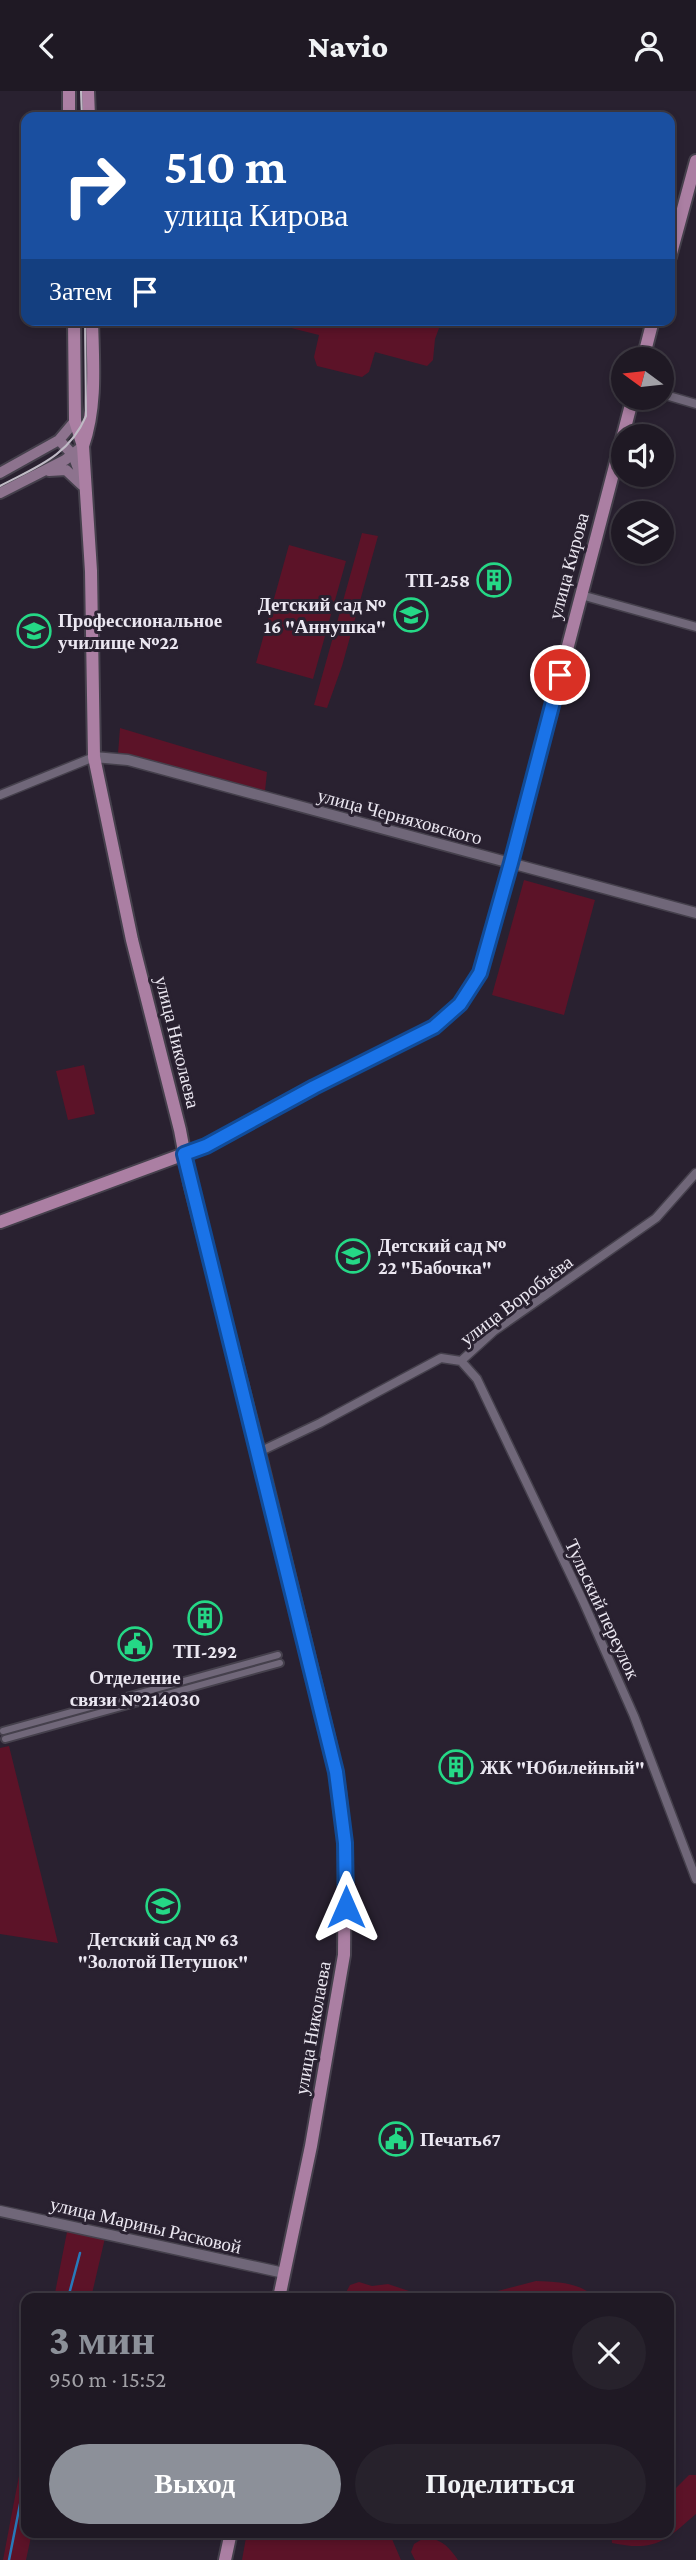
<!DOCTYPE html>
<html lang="ru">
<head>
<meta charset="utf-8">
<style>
	body { margin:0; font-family:"Crimson Pro",serif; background:#27222c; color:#f1f3f6; height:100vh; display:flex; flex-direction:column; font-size:26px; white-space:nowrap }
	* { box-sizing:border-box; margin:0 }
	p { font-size:23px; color:#a1a0a6 }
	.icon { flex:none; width:38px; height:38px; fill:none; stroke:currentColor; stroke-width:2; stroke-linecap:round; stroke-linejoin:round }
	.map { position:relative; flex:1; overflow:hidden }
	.side { position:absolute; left:21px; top:2202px; width:653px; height:245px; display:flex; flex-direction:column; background:#1f1924; border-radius:14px; box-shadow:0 4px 10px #0003,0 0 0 2px #3c3841 }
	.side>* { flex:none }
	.top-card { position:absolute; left:21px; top:21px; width:654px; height:214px; border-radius:14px; box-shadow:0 4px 10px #0003,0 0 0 2px #3c3841; background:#1a4fa0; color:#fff; overflow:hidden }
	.needle { width:46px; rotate:285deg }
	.fabs { position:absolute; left:611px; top:256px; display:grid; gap:14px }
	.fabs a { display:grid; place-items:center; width:63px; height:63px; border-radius:50%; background:#1f1924; box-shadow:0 4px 10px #0003,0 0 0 2px #3c3841; font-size:35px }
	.pin { position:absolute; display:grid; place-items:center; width:60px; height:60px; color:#fff; margin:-30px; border:4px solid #fff; border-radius:50%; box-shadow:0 2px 7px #0007 }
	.me { position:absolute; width:77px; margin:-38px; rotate:0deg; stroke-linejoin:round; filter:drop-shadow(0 0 5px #0008) }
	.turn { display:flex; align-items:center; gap:24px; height:147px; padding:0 28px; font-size:32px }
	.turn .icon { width:91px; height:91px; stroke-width:2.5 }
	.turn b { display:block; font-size:49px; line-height:60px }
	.then { display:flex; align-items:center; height:66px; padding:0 28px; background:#0003; gap:14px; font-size:26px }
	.round { display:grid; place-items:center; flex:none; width:74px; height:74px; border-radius:37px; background:#27222c }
	.headline { display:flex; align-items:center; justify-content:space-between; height:119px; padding:0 28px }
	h1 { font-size:42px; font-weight:800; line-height:52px; color:#8c9099 }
	.action { display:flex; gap:14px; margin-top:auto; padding:14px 28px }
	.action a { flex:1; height:80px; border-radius:42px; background:#8c9099; color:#fff; font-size:28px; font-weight:800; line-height:80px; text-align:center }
	.action a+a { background:#27222c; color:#f1f3f6 }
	header { display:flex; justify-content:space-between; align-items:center; height:91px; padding:0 28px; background:#1f1924; font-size:32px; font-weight:800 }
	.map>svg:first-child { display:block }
	.green { fill:#5c1328 }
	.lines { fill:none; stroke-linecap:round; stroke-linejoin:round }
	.stream { stroke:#2879ba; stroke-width:2.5 }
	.pedestrian-casing { stroke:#45404c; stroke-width:10 }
	.minor-casing { stroke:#45404c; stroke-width:11 }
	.tertiary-casing { stroke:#45404c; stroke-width:13 }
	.secondary-casing { stroke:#45404c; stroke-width:14 }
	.primary-casing { stroke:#45404c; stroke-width:16 }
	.pedestrian { stroke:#706779; stroke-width:6 }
	.minor { stroke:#706779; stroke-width:8 }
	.tertiary { stroke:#706779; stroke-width:10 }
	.secondary { stroke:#8d738e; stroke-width:10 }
	.primary { stroke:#ab7fa3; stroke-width:12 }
	.tram { stroke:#c0bbc6; stroke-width:2 }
	.route-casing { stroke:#114b97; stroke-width:18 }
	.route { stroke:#1a73e8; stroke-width:12 }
	.labels { text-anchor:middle; stroke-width:6; stroke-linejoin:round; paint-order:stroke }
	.street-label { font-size:19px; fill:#ebe7f1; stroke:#292130 }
	.poi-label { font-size:19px; font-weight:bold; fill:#ebe7f1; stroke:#292130; text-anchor:start }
</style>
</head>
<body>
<header><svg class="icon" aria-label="back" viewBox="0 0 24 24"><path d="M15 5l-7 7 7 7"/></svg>Navio<svg class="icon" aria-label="person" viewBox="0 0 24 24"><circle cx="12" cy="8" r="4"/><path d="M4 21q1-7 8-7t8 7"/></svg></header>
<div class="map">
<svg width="696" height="2469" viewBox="0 0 696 2469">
	<rect width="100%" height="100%" fill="#292130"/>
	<path class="green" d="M259,229H442L435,248L433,269L427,275L375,261L369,281L362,286L317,275L314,266L319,244Z
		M362,442L378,445L342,575L327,617L314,614Z
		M289,454L346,470L313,588L256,572Z
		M120,637L267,681L265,700L118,663Z
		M524,789L595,809L564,924L492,904Z
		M84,974L95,1023L68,1029L56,980Z
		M9,1655L58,1852L0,1843V1657Z
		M67,2141L105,2147L91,2207H54Z
		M536,2190C559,2191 578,2191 597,2207H471Z
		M359,2191L372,2195L388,2193L418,2203L442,2207H343L350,2194Z
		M26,2348V2441H32L26,2469H3Z
		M689,2384H696V2423C665,2450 655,2461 612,2452L611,2441H668L669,2404Z
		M247,2441H389L401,2469H242Z
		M424,2447C441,2447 449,2456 458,2469H415L411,2461L414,2453Z"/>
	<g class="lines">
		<path class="stream" d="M68,2207L80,2162
			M9,2469L26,2383"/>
		<defs>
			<path id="pedestrian" d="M3,1640L278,1564
				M5,1648L280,1572"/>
			<path id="minor" d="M662,303L696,313
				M581,504L696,536
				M0,704L94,666
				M461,1270L477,1288L583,1510L634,1625L696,1788
				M259,1361L320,1332L441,1267L461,1270L494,1240L656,1127L696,1082"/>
			<path id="tertiary" d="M94,666L128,669L696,822
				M0,2120L284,2182"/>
			<path id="secondary" d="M59,349L73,364L82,388
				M49,380L66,379L82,394
				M0,382L59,349L75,330
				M0,402L65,369L83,355"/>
			<path id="primary" d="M69,0V26
				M88,0L89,26
				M670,166L696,70
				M74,229L75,330L83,355L91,480L94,666L132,849L180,1039L190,1092L259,1361L330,1654L339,1699L345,1752L344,1864L311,2055L279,2207
				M643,268L653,229
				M83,355C97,315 93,271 92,229
				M0,1131L206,1055L314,996L434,936L460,913L480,882L511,773L633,306
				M225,2469L231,2441"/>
		</defs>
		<use href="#pedestrian" class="pedestrian-casing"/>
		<use href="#minor" class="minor-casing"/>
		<use href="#tertiary" class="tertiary-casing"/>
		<use href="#secondary" class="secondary-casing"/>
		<use href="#primary" class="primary-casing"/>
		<use href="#pedestrian" class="pedestrian"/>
		<use href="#minor" class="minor"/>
		<use href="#tertiary" class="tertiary"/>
		<use href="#secondary" class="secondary"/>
		<use href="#primary" class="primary"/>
		<path class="tram" d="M81,0L82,26
			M0,395C36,376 69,365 86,325L85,229"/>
	</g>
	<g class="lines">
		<defs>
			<path id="route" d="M346,1816L345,1752L336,1681L184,1063L206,1055L314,996L434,936L460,913L480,882L511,772L560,584"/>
		</defs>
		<use href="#route" class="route-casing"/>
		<use href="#route" class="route"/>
	</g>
	<defs>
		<symbol id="building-ring" viewBox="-11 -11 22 22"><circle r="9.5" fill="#292130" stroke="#25d886" stroke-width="1.5"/><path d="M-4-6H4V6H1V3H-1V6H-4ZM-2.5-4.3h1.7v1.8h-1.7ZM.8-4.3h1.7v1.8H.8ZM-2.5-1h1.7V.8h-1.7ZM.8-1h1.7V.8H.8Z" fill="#25d886"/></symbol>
		<symbol id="school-ring" viewBox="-11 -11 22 22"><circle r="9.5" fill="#292130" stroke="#25d886" stroke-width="1.5"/><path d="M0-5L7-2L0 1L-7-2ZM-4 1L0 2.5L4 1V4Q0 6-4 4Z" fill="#25d886"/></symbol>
		<symbol id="university-ring" viewBox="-11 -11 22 22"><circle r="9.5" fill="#292130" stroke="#25d886" stroke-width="1.5"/><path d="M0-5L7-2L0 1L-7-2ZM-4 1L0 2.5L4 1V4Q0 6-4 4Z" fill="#25d886"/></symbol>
		<symbol id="civic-ring" viewBox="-11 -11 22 22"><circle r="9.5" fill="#292130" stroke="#25d886" stroke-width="1.5"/><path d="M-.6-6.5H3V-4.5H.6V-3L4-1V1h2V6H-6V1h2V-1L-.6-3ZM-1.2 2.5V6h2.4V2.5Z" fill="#25d886"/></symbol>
	</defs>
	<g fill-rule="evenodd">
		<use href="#building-ring" x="475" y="470" width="38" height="38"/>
		<use href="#school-ring" x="392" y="505" width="38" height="38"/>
		<use href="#university-ring" x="15" y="521" width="38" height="38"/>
		<use href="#school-ring" x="334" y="1146" width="38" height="38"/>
		<use href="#building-ring" x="186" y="1508" width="38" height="38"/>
		<use href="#civic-ring" x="116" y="1534" width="38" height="38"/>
		<use href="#building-ring" x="437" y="1657" width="38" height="38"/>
		<use href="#school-ring" x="144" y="1796" width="38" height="38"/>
		<use href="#civic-ring" x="377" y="2029" width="38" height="38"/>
	</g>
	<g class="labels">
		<g class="street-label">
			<text transform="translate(568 475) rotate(-75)" y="7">улица Кирова</text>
			<text transform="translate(400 725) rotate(15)" y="7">улица Черняховского</text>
			<text transform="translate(178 951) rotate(76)" y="7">улица Николаева</text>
			<text transform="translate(516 1209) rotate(-37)" y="7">улица Воробьёва</text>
			<text transform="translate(603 1518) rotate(65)" y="7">Тульский переулок</text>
			<text transform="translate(312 1937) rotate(-80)" y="7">улица Николаева</text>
			<text transform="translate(146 2134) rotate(13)" y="7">улица Марины Расковой</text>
		</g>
		<g class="poi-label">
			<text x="470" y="496" text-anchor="end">ТП-258</text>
			<text x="386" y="520" text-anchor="end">Детский сад №<tspan x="386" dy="22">16 "Аннушка"</tspan></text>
			<text x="58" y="536">Профессиональное<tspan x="58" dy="22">училище №22</tspan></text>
			<text x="378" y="1161">Детский сад №<tspan x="378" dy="22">22 "Бабочка"</tspan></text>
			<text x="205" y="1567" text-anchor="middle">ТП-292</text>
			<text x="135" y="1593" text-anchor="middle">Отделение<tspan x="135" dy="22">связи №214030</tspan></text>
			<text x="480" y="1683">ЖК "Юбилейный"</text>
			<text x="163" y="1855" text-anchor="middle">Детский сад № 63<tspan x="163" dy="22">"Золотой Петушок"</tspan></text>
			<text x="420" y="2055">Печать67</text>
		</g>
	</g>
</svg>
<div class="fabs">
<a><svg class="needle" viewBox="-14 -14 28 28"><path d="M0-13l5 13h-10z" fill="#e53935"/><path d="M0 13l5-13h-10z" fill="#a1a0a6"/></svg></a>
<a><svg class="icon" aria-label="sound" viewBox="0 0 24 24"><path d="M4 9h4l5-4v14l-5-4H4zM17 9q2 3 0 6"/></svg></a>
<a><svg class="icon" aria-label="layers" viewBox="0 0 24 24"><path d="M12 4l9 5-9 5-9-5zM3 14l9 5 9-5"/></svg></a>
</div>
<div class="pin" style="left:560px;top:584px;background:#d93025"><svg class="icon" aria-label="arrive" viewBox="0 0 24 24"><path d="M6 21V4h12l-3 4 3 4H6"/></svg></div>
<svg class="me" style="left:346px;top:1816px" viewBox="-20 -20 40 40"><path d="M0-17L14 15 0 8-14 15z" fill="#1a73e8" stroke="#fff" stroke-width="4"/></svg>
<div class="top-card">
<div class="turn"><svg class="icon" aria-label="right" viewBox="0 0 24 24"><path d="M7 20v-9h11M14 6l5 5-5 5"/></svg><div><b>510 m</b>улица Кирова</div></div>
<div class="then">Затем<svg class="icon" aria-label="arrive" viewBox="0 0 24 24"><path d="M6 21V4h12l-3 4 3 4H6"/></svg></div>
</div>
<section class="side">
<div class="headline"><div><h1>3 мин</h1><p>950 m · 15:52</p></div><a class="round"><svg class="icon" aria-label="close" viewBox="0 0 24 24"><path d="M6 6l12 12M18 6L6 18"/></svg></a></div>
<div class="action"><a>Выход</a><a>Поделиться</a></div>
</section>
</div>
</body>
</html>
